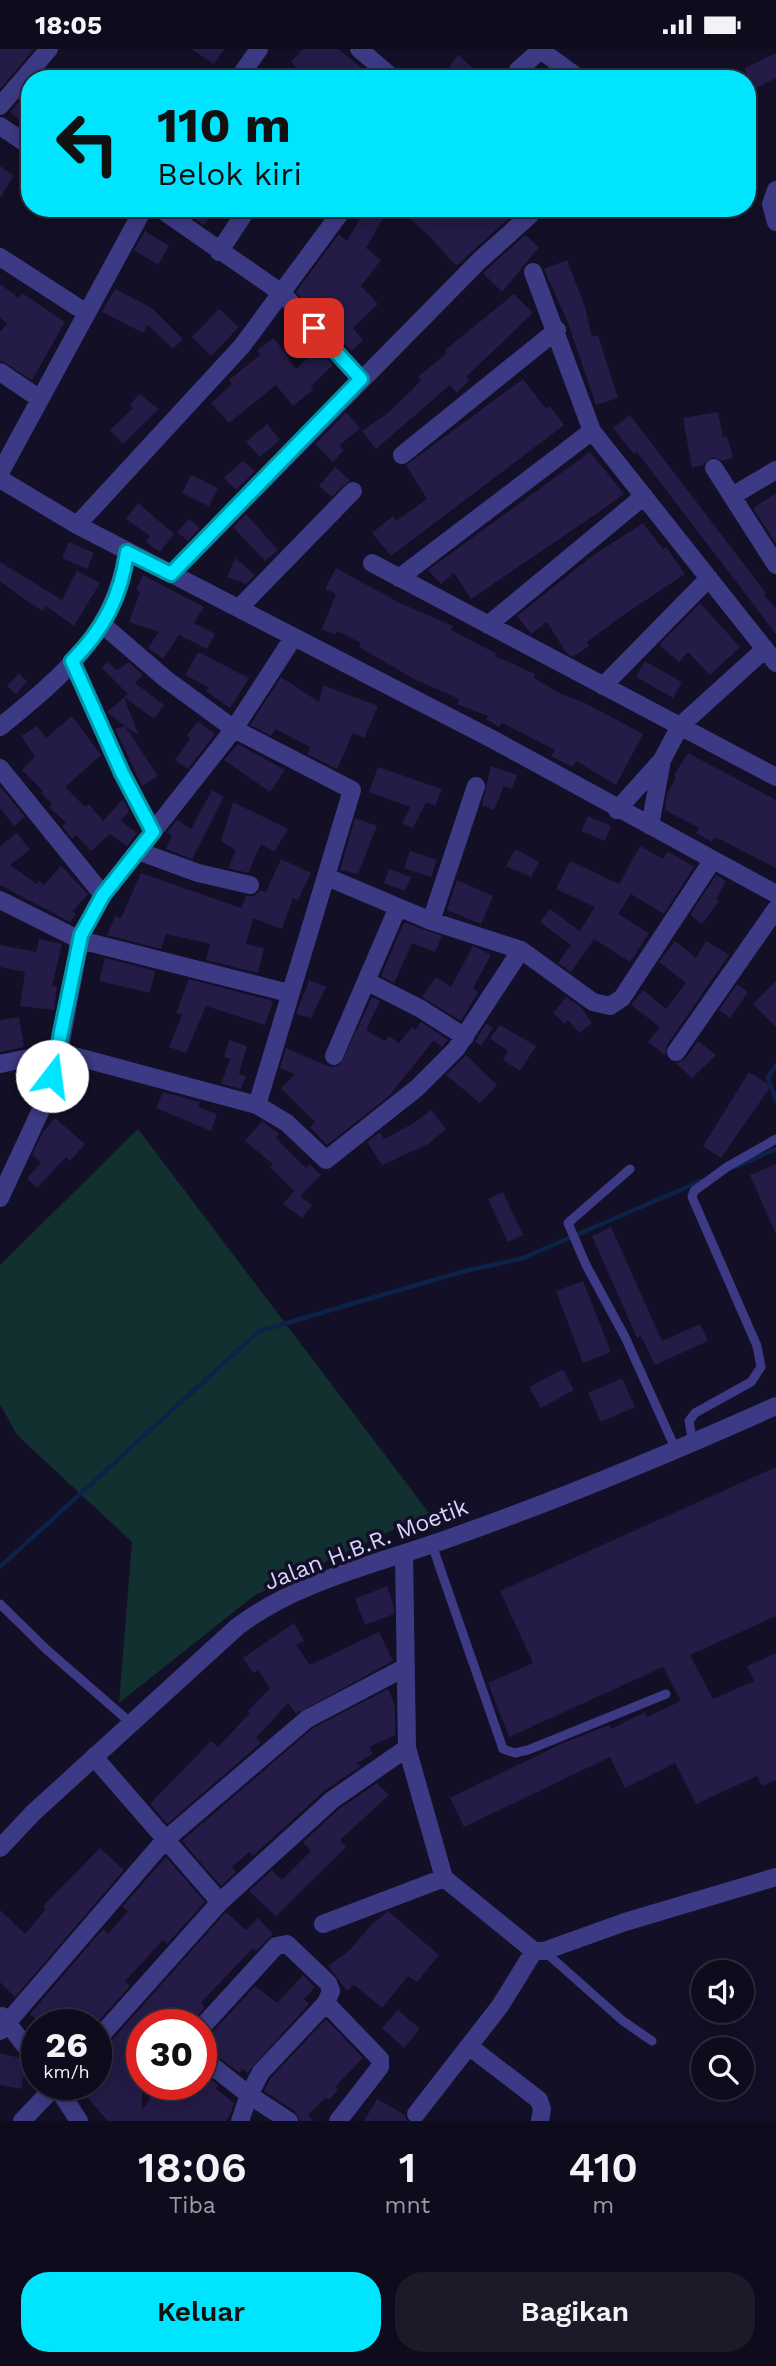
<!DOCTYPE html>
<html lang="id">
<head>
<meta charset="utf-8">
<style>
	body { margin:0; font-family:"Work Sans",sans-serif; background:#1c1929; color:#f1f3f6; height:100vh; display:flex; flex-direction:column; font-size:26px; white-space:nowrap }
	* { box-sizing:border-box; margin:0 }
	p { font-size:23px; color:#9b9ba3 }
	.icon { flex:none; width:38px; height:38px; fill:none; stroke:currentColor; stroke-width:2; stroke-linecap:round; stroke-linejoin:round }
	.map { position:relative; height:2072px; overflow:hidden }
	.drawer { display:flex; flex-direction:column; background:#0e0b1c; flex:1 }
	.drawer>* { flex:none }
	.banner { position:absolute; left:21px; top:21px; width:735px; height:147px; border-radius:28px; box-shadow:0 4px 18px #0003,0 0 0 2px #2e2b3b; background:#00e5ff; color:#111; overflow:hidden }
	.fabs { position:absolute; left:691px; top:1911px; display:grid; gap:14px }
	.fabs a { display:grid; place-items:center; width:63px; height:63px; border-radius:50%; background:#0e0b1c; box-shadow:0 4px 18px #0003,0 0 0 2px #2e2b3b; font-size:35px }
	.speed { position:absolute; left:21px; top:1960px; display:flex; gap:14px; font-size:35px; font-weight:700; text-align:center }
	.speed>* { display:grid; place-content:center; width:91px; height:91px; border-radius:50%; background:#0e0b1c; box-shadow:0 4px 18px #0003,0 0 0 2px #2e2b3b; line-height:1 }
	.speed small { font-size:18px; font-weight:400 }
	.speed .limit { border:10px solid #d22; background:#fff; color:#111 }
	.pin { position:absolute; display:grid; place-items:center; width:60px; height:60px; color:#fff; margin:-30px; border-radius:14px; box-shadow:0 4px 10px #0006 }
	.me { position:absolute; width:77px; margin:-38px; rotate:15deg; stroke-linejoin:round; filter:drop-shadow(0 0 5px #0008) }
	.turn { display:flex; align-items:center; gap:24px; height:147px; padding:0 21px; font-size:32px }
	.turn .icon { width:91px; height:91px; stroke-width:2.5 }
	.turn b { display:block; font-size:49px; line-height:60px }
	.eta { display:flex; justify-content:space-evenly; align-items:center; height:119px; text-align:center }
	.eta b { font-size:42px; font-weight:600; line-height:49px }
	.cta { display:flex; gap:14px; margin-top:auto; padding:14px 21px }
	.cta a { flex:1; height:80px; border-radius:28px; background:#00e5ff; color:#111; font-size:28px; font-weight:600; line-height:80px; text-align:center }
	.cta a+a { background:#1c1929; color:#f1f3f6 }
	.status { display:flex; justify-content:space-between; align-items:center; height:49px; padding:0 35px; background:#0e0b1c; direction:ltr }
	.status svg { height:19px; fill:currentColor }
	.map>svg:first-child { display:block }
	.green { fill:#12302f }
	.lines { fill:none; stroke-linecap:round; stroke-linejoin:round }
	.stream { stroke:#0c2248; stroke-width:4.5 }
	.building { fill:#241b47 }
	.service { stroke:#3d3a85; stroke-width:9 }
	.minor { stroke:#3d3a85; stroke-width:18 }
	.tertiary { stroke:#3d3a85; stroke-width:18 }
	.route-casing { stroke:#0095a6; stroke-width:18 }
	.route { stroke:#00e5ff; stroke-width:12 }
	.labels { text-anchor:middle; stroke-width:7; stroke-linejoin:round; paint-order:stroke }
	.street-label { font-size:23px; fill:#d9d4ff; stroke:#130f26 }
</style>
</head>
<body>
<div class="status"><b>18:05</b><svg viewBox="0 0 49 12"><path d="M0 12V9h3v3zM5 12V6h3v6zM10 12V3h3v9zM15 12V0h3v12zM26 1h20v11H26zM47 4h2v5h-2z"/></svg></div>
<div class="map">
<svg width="776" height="2072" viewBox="0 0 776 2072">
	<rect width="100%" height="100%" fill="#130f26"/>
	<path class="green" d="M138,1080L429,1464L255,1546L119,1654L132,1493L17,1386L0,1355V1216Z"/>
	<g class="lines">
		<path class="stream" d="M776,1017L768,1028L776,1052
			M735,1118L776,1100
			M0,1518L259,1282L461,1223L523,1209L701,1132"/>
	</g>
	<path class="building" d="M0,0H34L0,40Z
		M191,0H224L214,15Z
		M303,0H338L376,30H310L291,13Z
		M776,4V29L752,41L745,19Z
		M458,6L486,30H441Z
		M30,41V82L10,63Z
		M0,117L14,127L0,149Z
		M179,159H216L204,176Z
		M366,159H389L366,199L381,211L361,237L378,255L353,279L363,291L351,302L296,243L339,185L347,192Z
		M398,159H519V160L456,217L431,189Z
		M145,182L169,197L158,216L134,201Z
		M525,186L539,198L502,243L483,224Z
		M567,211L585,258L592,288L598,286L618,349L596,356L568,274L544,220Z
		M0,235L19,249L22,244L65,273L32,331L0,311V283L7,274L0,269Z
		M115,240L152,259L183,290L173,300L148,276L143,284L102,263Z
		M514,245L533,264L466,328L469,331L457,344L450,336L376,400L362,382L389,363L412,341L421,331L418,328L447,304L445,301Z
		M219,260L239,278L211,307L192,288Z
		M274,289L296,320L318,299L333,316L311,337L314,340L293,357L276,336L229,374L211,354L232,335L229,331L260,306L257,301Z
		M523,330L546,360L550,357L564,376L391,507L372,484L393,467L396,472L427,450L406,416Z
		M139,345L159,360L123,395L110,381L133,359L130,356Z
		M346,363L360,379L339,397L344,401L333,413L315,395Z
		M718,363L723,388L727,387L733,409L722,412L713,408L703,416L692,419L683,369Z
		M630,366L766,544L764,546L776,560V585L637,403L634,405L613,379Z
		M267,375L280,391L260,408L246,393Z
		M590,403L624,445L602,461L471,550L454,524L441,535L428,521Z
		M243,412L255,422L236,441L224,429Z
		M335,418L350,431L332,448L319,437Z
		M191,426L218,439L209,457L182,444Z
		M776,444V495L753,459Z
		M138,454L174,485L160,503L146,493L150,487L126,470Z
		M246,465L278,501L265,512L233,478Z
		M189,470L200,479L188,492L177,483Z
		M643,474L663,500L666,498L685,525L622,567L587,593L589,597L573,608L567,605L547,573L531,585L517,567L592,507Z
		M69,493L94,504L87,520L62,509Z
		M235,509L255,526L246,535L227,528Z
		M0,513L62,551L77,522L100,534L74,577L46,557L43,562L30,554L0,532Z
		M336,519L400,554L453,577L451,581L497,605L495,607L535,625L534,629L561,645L583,653L643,685L616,736L576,712L573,718L551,707L555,701L524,685L502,674L499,678L486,670L488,667L457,655L459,650L414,630L359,598L361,594L337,582L335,586L322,580L336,545L325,540Z
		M143,526L204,558L194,574L215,585L207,600L179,586L163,610L148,599L159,583L129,573L140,543L136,541Z
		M700,554L740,598L710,626L688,603L679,613L659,596Z
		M198,603L249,629L230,659L206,642L208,638L185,626Z
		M645,612L682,633L673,649L636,628Z
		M107,613L117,621L129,613L143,626L135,634L164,656L154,670L124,648L139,687L125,677L158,727L142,737L115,680L125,677L107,663L128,645L102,619Z
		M19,624L27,633L16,645L7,637Z
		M281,628L319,653L323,636L378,657L364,689L353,684L337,720L307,705L310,698L275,680L271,687L250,676Z
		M72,667L101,706L65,738L85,758L89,755L103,772L123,750L129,762L121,772L137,784L127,797L110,785L91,802L76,786L72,790L62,777L66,774L49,758L52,755L41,744L43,742L22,721L35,707L21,687L37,677L46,689Z
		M198,672L215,685L188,720L175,711L190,690L187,686Z
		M238,695L285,721L270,743L224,711Z
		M688,704L776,751V819L715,788L712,793L696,784L699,779L665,761L667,745L676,728L674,726Z
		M491,717L517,726L512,740L504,737L494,761L482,756Z
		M378,718L442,740L435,757L426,753L413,779L402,774L410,758L369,743Z
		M0,737L25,768L14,777L0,759Z
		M212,741L224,748L192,810L166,800L172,786L167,783L177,771L191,780Z
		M233,753L288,780L274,803L261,795L248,824L228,819L236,801L221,792Z
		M588,767L611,777L605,792L581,782Z
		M355,769L377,777L358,825L340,821Z
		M17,784L30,801L10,816L37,835L39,832L44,836L61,817L88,845L72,863L76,865L70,873L0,836V797Z
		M640,797L663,810L668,802L694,818L664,865L631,845L618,865L649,884L630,913L594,890L571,923L558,914L571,896L540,873L550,860L580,882L595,858L556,840L570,812L619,835Z
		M515,800L539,813L531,828L506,817Z
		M410,802L437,811L431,828L404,819Z
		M281,810L311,824L298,851L293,849L282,880L253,869L246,895L264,899L258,924L206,911L210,895L166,885L161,900L107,886L115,867L121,869L141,824L241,859L246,847H254L260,841L266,843Z
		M389,820L411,828L405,842L384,834Z
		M716,826L726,832L716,850L719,852L702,875L690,866Z
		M457,831L493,847L481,875L447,861Z
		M404,873L442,887L435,903L412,894L394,934L381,927Z
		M39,890L62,895L52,937H57L54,961L20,957L25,923L0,918V896L36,903Z
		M675,892L696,909L706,892L729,906L667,996L665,1006L648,993L660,978L631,956L643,941L666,960L686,934L659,913Z
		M473,897L491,906L473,939L478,943L461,972L422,948L436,928L451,938Z
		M105,909L155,922L150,944L99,932Z
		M189,930L273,952L265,976L206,957L186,1004L169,998L182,966L176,964Z
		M309,931L326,938L311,969L296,965Z
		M776,932V978L753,955Z
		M737,935L748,943L730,969L719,961Z
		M372,948L380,952L366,981L385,992L389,987L399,994L412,978L415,981L421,973L448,991L442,998L434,991L389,1047L327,1096L310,1078L315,1073L281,1039L295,1025L280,1019L285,1002L286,999L330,1018L340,1016Z
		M566,948L580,957L592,974L579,984L568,971L565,975L553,964Z
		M19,968L24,998L0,1003V971Z
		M486,974L493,979L481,997L475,993Z
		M500,976L536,997L520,1022L503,1011L508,1002L490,989Z
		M229,991L247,997L239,1025L246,1027L241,1040L221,1035L230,1010L224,1008Z
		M698,992L716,1006L692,1029L676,1014L685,1010Z
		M466,1006L497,1036L480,1054L446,1026Z
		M67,1017L82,1021L74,1057L58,1050Z
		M43,1018L38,1034H33L31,1020Z
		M749,1023L771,1037L721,1109L703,1097Z
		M163,1043L200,1053L198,1058L217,1065L211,1082L156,1059Z
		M431,1061L446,1080L428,1095L382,1116L367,1093L380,1083L384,1090L414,1074Z
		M55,1069L85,1095L70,1112L66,1108L37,1139L27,1129L41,1114L32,1106L43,1083Z
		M262,1072L279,1085L276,1089L306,1119L310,1115L321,1126L300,1147L312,1156L302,1169L283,1155L294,1142L270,1118L273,1115L245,1092Z
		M776,1115V1185L750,1126Z
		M503,1143L523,1186L508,1193L488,1150Z
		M611,1178L662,1292L700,1275L708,1292L655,1316L641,1287L637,1289L592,1187Z
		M583,1232L611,1303L583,1314L556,1242Z
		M563,1320L574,1341L541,1359L529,1338Z
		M622,1329L635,1358L601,1373L588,1344Z
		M776,1418V1567L690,1606L713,1650L754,1632L747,1617L776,1604V1731L762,1737L757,1727L696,1755L675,1714L625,1739L610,1708L464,1778L450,1749L561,1695L609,1676L611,1680L645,1663L647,1668L681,1652L663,1618L509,1688L488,1634L533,1614L500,1542Z
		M387,1537L393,1554L394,1565L365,1576L355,1550Z
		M294,1574L304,1592L296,1596L310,1616L379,1583L393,1612L296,1665L288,1654L256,1689L261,1694L167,1775L150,1755L211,1692L218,1698L250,1664L248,1662L270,1639L258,1621L253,1624L243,1609Z
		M388,1640L395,1657V1686L369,1698L373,1705L357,1714L361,1717L324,1742L253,1807L249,1803L232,1818L236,1823L221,1837L182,1792L313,1679Z
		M377,1734L389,1746L340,1791L346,1798L276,1867L249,1842L272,1821L282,1831L311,1802L303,1793L339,1760Z
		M100,1799L124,1821L15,1948L0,1933V1861L25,1885L46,1860L43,1857Z
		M166,1808L205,1853L167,1895L163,1891L125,1932L130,1937L95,1976H60L53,1970L47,1976H42L30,1965L103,1880L108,1885L128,1862L122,1858Z
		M388,1862L439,1906L417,1933L408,1927L382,1959L354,1936L347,1942L328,1917L350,1901L371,1876Z
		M226,1863L246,1881L258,1869L273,1885L256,1902L253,1899L211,1943L201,1954L205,1958L190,1976H142V2061L160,2035H201L205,2026L218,2036L216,2040L234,2054L230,2066L226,2072H108L85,2046L80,2051L77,2048L69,2035H96V2003L104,2000Z
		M303,1926L315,1938L304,1950L309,1955L247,2024L243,2020L240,2024L201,1996V1990L209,1987L255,1937L277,1954Z
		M398,1961L420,1980L404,1999L382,1979Z
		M326,1970L363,2009L335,2038L338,2041L329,2051L326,2048L308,2066L314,2072H300L295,2062L264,2042L270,2030Z
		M0,2004L20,2009L26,2016L21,2040L0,2036Z
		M377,2050L405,2066L407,2072H364Z"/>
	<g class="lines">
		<path class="service" d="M630,1120L568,1174L586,1216L625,1288L676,1401
			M693,1394L689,1372L695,1364L751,1333L761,1318L757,1297L692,1148L694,1142L727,1118L776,1090
			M432,1496L503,1700L515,1704L528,1701L666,1645
			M0,1555L47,1601L131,1674
			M544,1902L623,1972L652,1992"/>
		<path class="minor" d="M359,0L394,30
			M539,0L580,30
			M238,30L259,0
			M518,30V21L542,0
			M0,57L49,0
			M0,77L30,97
			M776,141L771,155L776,173
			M159,159L283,245L361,330
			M219,203L248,159
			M0,208L85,263
			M533,223L592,382L776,614
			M0,323L40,350
			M402,406L557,281
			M714,419L776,516
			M0,424L144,159
			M0,430L77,476L494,691L776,845
			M732,447L776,421
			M77,476L242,297L344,159
			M372,514L776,728
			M171,525L479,212L530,166V159
			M399,529L592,382
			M239,559L353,442
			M103,576L167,631L234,680L352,741L257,1056
			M488,576L644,447
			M72,612L122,724L153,783
			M603,637L709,529
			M0,678C61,628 115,585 127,503
			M0,719L103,846
			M617,761L662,711L680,677L765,600
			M650,777L662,711
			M138,802L198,824L250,836
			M327,828L431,872L521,901L593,953L610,957L622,949L712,812
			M0,851L80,891L289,944
			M431,872L476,737
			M366,932L421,960L465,988
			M676,1003L776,860
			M334,1007L398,858
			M0,1015L59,1003L257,1056L287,1074L326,1111L417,1039L456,1000L521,901
			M0,1149L45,1052L59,1003L81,886L103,846L234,680L293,589
			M404,1505L407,1699L444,1829L534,1902H544L625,1873L776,1828
			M94,1708L220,1853
			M323,1875L444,1829
			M2,1967L37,2012
			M201,1979L276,1897L287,1895L328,1934L331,1942L326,1954L380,2010V2018L338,2072
			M0,1982L164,1792L307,1670L406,1618
			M96,1992L220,1853L332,1751L407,1699
			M470,1998L539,2051L542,2060L540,2072
			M201,2008L249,2046L240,2072
			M55,2035L79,2072
			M416,2065L500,1957L534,1902
			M22,2072L57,2035
			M289,2072L249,2046L261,2023L326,1954"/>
		<path class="tertiary" d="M0,1799L33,1764L237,1578C301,1529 387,1513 461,1485C568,1447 673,1403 776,1357"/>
	</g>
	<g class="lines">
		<defs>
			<path id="route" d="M52,1027L81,886L103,846L153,783L122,724L72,612C104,580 121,547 127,503L171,525L361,330L314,279"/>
		</defs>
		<use href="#route" class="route-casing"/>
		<use href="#route" class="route"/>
	</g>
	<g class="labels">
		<g class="street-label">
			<text transform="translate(366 1495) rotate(-21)" y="8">Jalan H.B.R. Moetik</text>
		</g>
	</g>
</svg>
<div class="fabs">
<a><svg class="icon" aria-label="sound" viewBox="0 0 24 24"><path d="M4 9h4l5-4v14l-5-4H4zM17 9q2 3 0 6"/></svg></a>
<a><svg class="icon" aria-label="search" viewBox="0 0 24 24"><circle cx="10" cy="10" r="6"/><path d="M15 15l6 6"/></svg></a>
</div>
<div class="speed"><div>26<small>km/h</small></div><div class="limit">30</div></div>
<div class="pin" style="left:314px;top:279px;background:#d93025"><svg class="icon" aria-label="arrive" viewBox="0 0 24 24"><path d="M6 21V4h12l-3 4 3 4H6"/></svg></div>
<svg class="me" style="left:52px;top:1027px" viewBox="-20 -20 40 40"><circle r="19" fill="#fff"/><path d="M0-13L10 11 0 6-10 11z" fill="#00e5ff"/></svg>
<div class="banner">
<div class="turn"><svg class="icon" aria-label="left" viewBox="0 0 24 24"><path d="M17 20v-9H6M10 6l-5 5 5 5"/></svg><div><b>110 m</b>Belok kiri</div></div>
</div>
</div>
<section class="drawer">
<div class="eta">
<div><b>18:06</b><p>Tiba</p></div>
<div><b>1</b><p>mnt</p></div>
<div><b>410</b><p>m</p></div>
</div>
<div class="cta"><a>Keluar</a><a>Bagikan</a></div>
</section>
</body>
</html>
